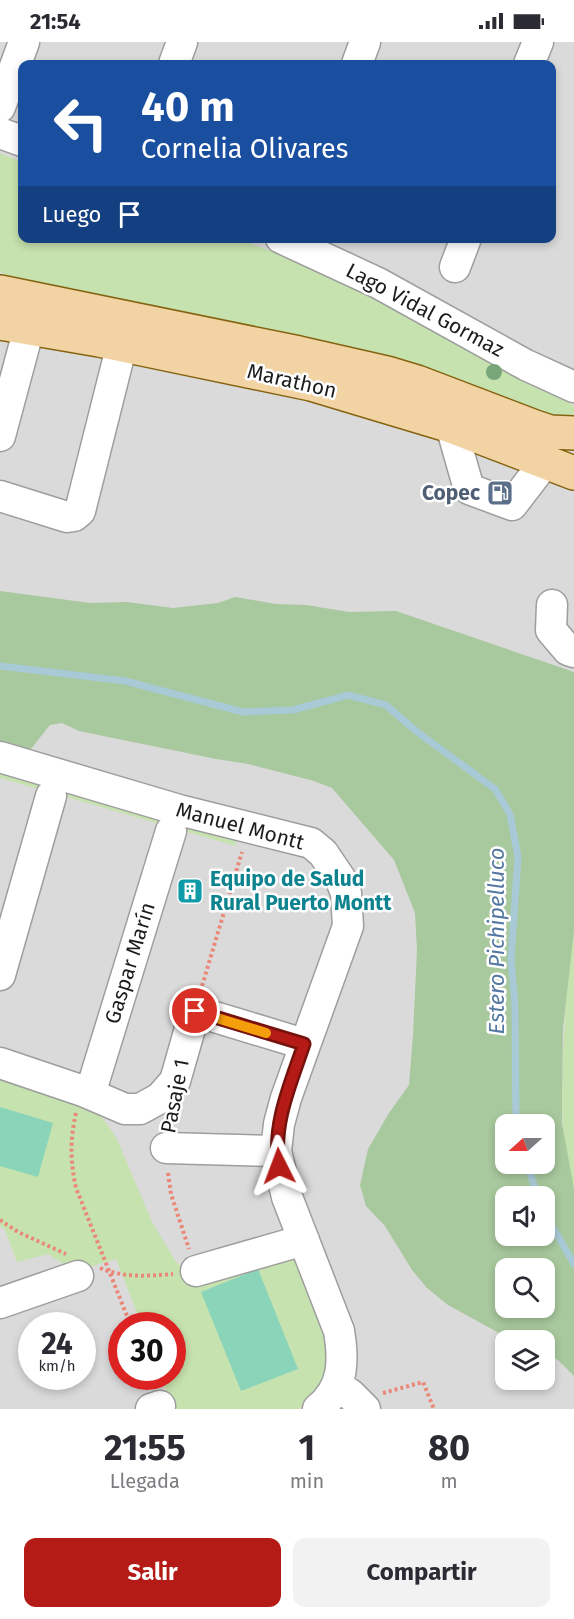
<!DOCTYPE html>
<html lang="es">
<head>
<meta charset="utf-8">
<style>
	body { margin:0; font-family:"Fira Sans",sans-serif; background:#f2f2f3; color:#2b2b33; height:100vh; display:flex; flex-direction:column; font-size:22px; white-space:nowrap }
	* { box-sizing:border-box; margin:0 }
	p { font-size:20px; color:#7c7c81 }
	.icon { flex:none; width:33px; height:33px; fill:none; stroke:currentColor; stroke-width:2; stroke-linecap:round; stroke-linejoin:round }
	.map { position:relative; height:1367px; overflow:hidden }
	.drawer { display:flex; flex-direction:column; background:#fff; flex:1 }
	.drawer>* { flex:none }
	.guide { position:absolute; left:18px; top:18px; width:538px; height:183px; border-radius:12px; box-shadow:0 3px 9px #0003; background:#1a4fa0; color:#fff; overflow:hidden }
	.needle { width:39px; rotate:249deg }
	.buttons { position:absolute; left:495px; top:1072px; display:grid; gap:12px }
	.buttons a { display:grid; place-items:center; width:60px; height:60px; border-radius:12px; background:#fff; box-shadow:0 3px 9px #0003; font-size:30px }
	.speed { position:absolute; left:18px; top:1270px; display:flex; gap:12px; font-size:30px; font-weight:700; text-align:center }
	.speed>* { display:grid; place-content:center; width:78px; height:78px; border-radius:50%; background:#fff; box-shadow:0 3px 9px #0003; line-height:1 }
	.speed small { font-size:15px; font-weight:400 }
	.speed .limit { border:9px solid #d22; background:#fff; color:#111 }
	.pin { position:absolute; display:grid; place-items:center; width:51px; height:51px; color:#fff; margin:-26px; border:3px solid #fff; border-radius:50%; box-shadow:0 2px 6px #0007 }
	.me { position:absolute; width:66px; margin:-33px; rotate:357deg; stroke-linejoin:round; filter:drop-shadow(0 0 4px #0008) }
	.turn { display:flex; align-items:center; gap:21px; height:126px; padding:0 24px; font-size:27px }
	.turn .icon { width:78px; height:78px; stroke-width:2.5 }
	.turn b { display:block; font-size:42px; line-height:51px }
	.then { display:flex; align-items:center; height:57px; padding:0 24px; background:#0003; gap:12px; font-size:22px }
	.eta { display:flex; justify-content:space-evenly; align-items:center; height:102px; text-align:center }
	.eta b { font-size:36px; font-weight:700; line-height:42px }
	.cta { display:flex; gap:12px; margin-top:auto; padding:12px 24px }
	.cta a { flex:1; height:69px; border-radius:12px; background:#b41b16; color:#fff; font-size:24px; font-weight:700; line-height:69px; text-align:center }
	.cta a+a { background:#f2f2f3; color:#2b2b33 }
	.status { display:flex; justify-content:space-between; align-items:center; height:42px; padding:0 30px; background:#fff; direction:ltr }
	.status svg { height:16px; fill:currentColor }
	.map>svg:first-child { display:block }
	.residential { fill:#dbdada; fill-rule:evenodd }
	.grass { fill:#c6e2ae }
	.forest { fill:#a8c89d; fill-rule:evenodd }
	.pitch { fill:#8ad4ba }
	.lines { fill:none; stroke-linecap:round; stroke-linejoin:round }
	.stream { stroke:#a8cad6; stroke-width:7 }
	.minor-casing { stroke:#9e9e9e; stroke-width:33 }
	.major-casing { stroke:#856310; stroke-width:36 }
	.path { stroke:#ea8777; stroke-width:4; stroke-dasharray:3 3; stroke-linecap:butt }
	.minor { stroke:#fff; stroke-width:30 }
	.major { stroke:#f1d3a4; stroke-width:33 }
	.tree { fill:#77a678 }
	.route-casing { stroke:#75120e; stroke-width:15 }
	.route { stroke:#b41b16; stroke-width:10 }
	.slow { stroke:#f59e0b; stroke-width:10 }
	.labels { text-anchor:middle; stroke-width:5; stroke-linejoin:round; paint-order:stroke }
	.street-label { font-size:21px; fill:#1d1d1d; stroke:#fff }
	.service-label { font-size:21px; font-weight:bold; fill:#4e5e75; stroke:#fff; text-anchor:end }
	.culture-label { font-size:21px; font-weight:bold; fill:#0d838f; stroke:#fff; text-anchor:start }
	.water-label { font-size:22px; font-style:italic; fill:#5478a1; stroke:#fff }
</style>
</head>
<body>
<div class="status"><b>21:54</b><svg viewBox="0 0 49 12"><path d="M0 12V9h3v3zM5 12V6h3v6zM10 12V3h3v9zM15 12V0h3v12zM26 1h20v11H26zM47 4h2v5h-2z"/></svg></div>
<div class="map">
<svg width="574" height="1367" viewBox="0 0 574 1367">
	<rect width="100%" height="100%" fill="#edeae3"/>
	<path class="residential" d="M0,0H574V1367H0ZM22,22H552V196H22ZM506,1083H544V1122H506ZM506,1155H544V1194H506ZM506,1227H544V1266H506ZM32,1284H82V1335H32ZM122,1284H172V1335H122ZM506,1299H544V1338H506Z"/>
	<path class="grass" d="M0,111L22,120V196L237,197L271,209L340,239L564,355L574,365V375L563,379L17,239L0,230Z
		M0,724L235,792L236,804L0,736Z
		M574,889V1147C560,1107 562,1059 563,1018C565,975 566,931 574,889Z
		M0,1031L88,1063L105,1079L117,1097L152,1180L176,1220L197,1236L298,1209L328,1293L331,1319L315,1355L299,1367H173L161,1335H172V1284H142L116,1217L75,1229L48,1212L17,1220L5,1188L0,1184Z"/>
	<path class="forest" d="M0,549L90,561L127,560L173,566L218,561L235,555L276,562L306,563L349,570L396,569L574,630V889L563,986L562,1052V1081L574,1147V1334L558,1318L545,1311L544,1299L512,1298L448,1263L427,1246L412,1228L385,1184L366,1164L360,1143L368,1107L389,1071L409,1043L413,993L417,908L415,871L394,818L332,746L314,739L248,722L216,717L79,689L62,681L50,683L30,708L0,700ZM506,1083H544V1122H506ZM506,1155H544V1194H506ZM506,1227H544V1266H506Z"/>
	<path class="pitch" d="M0,1065L53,1081L38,1135L0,1124Z
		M258,1227L298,1327L241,1349L201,1250Z"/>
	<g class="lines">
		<path class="stream" d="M0,624L125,639L243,670L293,668L348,653L386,663L416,689L495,747L510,772L518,815L511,917L515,963L516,1083
			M527,1122L538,1155
			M544,1170L574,1222"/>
		<defs>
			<path id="minor" d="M174,22L182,0
				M357,22L365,0
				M529,22L538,0
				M0,65L24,0
				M0,91L22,99
				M281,196L378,241L526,323L574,345
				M455,225L466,196
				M451,384L469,447L512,463L545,420
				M0,394L29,286
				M0,454L67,475L74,474L80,469L122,302
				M552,563L551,588L568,608L574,610
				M0,715L179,768L311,801L323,811L340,836L346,851L348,884L286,1056L279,1082L276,1109L287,1155L339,1289C344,1319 344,1346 318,1367
				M0,933L51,754
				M0,1021L83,1049L125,1067H140L160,1056L175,1039L195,969L304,1002
				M90,1052L171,789
				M166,1106L276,1109
				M196,1229L304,1198
				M0,1261L78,1234
				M337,1343L351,1353L365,1367
				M151,1367L160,1364"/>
			<path id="major" d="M0,250L299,311L387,331L417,340L535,385L550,390L574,391
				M0,281L99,298L311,342L451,384L574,431"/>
		</defs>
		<use href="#minor" class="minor-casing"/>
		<use href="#major" class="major-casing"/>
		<path class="path" d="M202,944L242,810
			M76,1071C70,1097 70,1119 76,1146L131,1284
			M168,1131L171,1152L189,1207
			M0,1178L18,1190L66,1212
			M100,1226C123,1236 148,1234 173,1232
			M383,1351L423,1340L434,1367"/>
		<use href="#minor" class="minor"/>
		<use href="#major" class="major"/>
	</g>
	<circle class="tree" cx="494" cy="330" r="8"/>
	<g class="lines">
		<defs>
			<path id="route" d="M195,969L304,1002C291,1041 272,1082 279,1124"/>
		</defs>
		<use href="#route" class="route-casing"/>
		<use href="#route" class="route"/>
		<path class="slow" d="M220,977L266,991"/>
	</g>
	<defs>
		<symbol id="fuel-square" viewBox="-11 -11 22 22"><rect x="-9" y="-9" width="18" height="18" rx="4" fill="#5c6f8a" stroke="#fff"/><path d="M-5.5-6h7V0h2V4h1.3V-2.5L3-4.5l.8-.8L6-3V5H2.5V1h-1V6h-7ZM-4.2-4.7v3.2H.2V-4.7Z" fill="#fff"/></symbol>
		<symbol id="building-square" viewBox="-11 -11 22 22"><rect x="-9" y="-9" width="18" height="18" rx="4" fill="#0f9aa8" stroke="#fff"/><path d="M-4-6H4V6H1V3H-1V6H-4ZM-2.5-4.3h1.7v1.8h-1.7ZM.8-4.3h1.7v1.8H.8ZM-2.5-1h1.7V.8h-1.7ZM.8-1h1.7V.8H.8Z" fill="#fff"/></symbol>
	</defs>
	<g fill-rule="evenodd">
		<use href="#fuel-square" x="485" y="436" width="30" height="30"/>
		<use href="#building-square" x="175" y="834" width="30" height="30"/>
	</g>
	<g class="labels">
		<g class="street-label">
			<text transform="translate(425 268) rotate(28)" y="7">Lago Vidal Gormaz</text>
			<text transform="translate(292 339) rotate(13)" y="7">Marathon</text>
			<text transform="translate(240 784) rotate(15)" y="7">Manuel Montt</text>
			<text transform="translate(130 921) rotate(-73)" y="7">Gaspar Marín</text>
			<text transform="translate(175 1054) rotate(-79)" y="7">Pasaje 1</text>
		</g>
		<g class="service-label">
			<text x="480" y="458">Copec</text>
		</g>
		<g class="culture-label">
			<text x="210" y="844">Equipo de Salud<tspan x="210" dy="24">Rural Puerto Montt</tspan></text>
		</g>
		<g class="water-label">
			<text transform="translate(496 899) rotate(-90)" y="8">Estero Pichipelluco</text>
		</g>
	</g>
</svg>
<div class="buttons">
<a><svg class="needle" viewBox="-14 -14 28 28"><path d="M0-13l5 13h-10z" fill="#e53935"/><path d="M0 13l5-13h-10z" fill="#7c7c81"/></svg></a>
<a><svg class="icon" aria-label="sound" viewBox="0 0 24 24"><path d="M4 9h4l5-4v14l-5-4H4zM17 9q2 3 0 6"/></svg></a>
<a><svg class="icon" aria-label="search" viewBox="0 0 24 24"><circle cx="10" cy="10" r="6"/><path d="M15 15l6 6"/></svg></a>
<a><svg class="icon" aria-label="layers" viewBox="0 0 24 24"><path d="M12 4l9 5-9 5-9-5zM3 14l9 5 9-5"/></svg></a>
</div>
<div class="speed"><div>24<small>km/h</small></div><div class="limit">30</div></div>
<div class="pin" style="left:195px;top:969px;background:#d93025"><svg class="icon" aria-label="arrive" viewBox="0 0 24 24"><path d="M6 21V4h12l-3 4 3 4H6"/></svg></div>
<svg class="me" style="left:279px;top:1124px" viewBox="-20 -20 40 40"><path d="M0-17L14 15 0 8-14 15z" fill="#b41b16" stroke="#fff" stroke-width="4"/></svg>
<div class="guide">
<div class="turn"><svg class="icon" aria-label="left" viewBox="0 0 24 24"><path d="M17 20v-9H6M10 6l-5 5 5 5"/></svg><div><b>40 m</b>Cornelia Olivares</div></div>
<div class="then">Luego<svg class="icon" aria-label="arrive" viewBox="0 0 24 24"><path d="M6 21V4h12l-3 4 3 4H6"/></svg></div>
</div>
</div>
<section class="drawer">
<div class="eta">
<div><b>21:55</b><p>Llegada</p></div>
<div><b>1</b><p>min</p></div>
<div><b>80</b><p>m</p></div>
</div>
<div class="cta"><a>Salir</a><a>Compartir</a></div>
</section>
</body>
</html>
